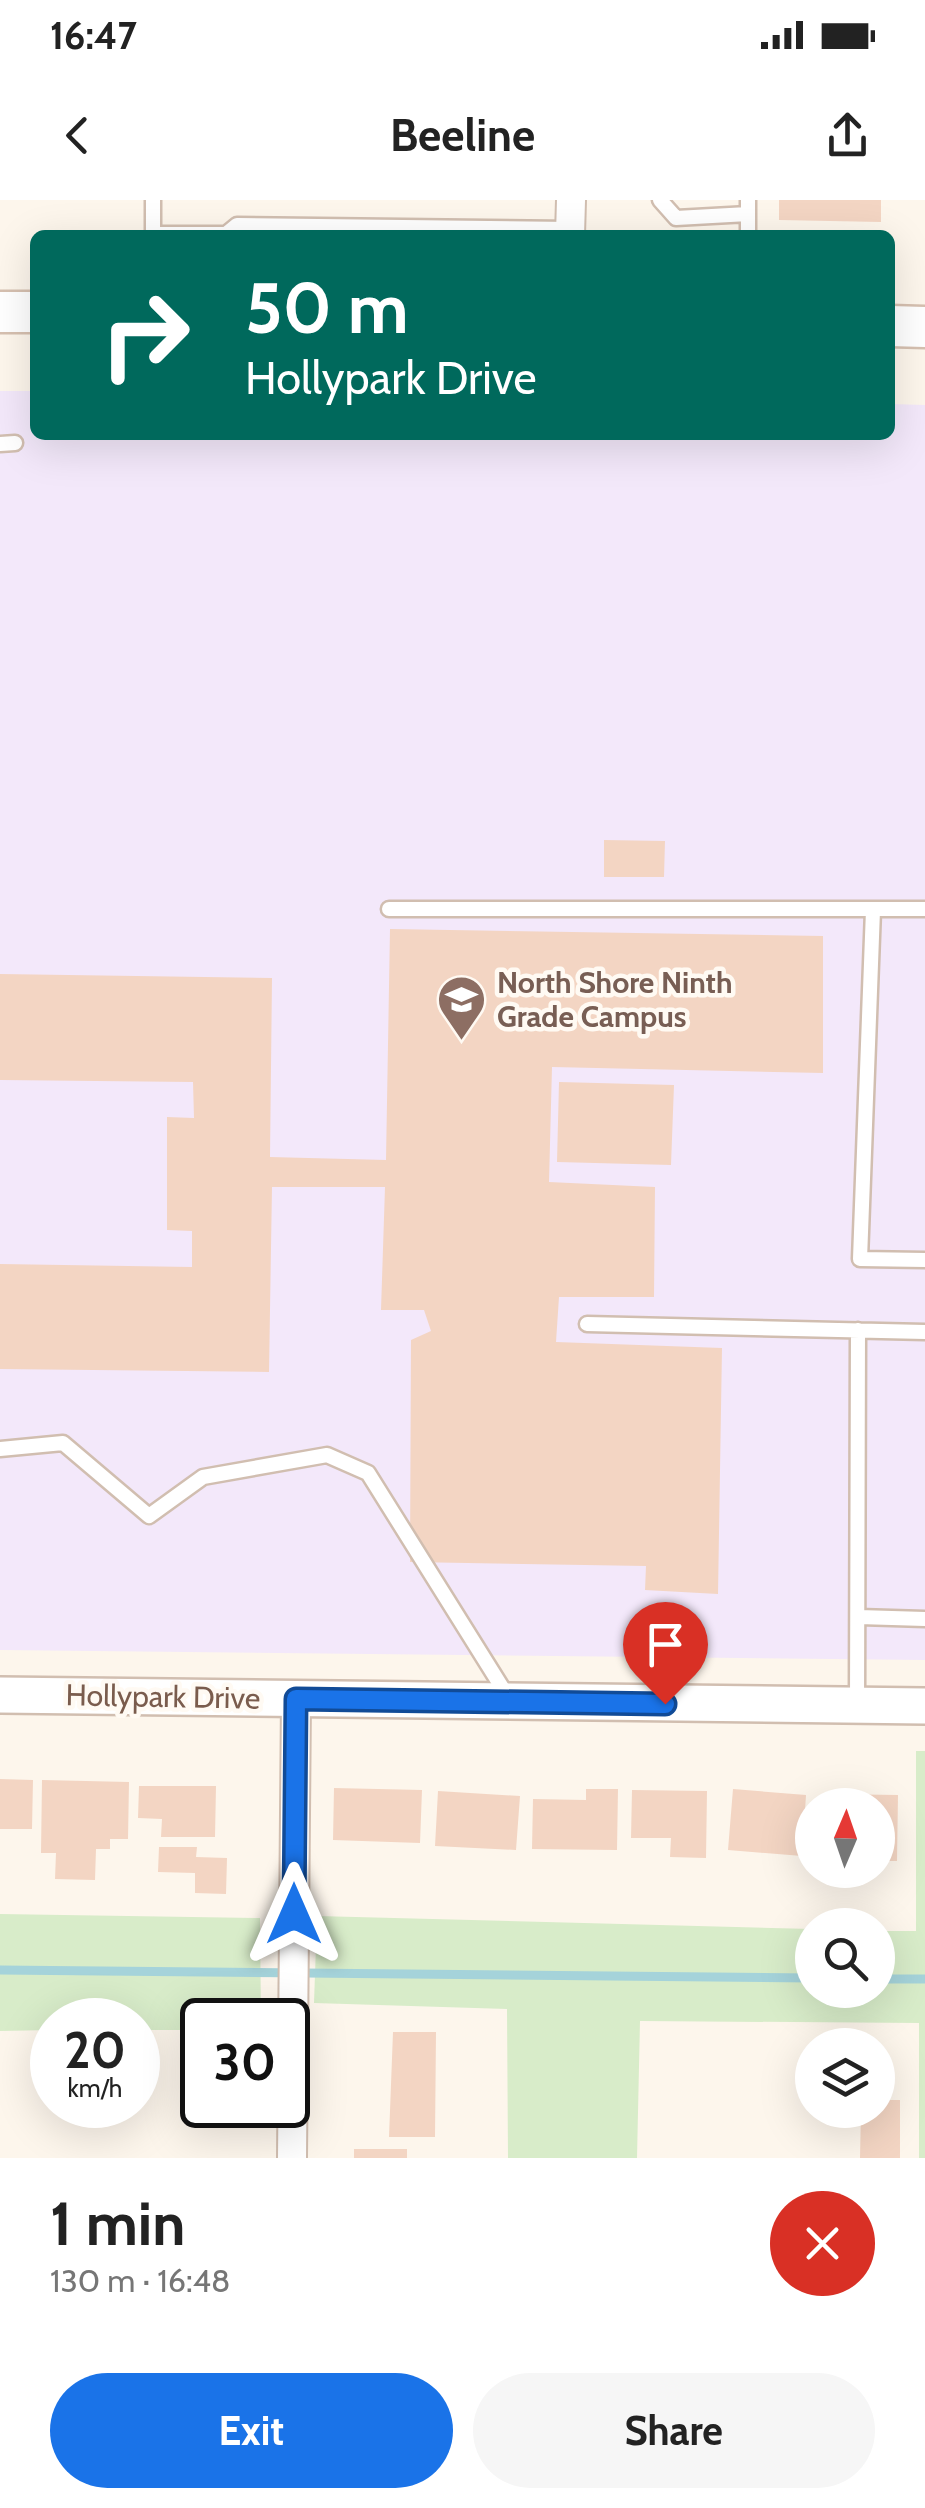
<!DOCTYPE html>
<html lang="en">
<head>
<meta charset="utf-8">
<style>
	body { margin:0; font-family:Cabin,sans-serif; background:#f6f6f6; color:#222; height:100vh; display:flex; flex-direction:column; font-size:38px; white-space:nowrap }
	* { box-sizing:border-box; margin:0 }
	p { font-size:32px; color:#767676 }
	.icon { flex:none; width:55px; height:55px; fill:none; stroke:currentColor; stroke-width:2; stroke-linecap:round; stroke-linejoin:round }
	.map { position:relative; height:1958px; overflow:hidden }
	.sheet { display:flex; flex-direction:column; background:#fff; flex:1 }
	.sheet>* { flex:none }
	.hud { position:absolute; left:30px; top:30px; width:865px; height:210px; border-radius:15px; box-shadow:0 10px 40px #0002; background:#00695c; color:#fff; overflow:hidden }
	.needle { width:65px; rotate:2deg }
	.buttons { position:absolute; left:795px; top:1588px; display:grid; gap:20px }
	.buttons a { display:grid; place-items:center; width:100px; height:100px; border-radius:50%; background:#fff; box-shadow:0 10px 40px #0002; font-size:50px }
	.speed { position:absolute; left:30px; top:1798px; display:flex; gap:20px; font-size:50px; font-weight:700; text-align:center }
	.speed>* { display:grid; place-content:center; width:130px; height:130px; border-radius:50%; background:#fff; box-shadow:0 10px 40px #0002; line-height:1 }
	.speed small { font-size:25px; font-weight:400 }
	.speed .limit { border:5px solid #111; border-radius:15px; background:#fff; color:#111 }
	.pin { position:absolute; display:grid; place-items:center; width:85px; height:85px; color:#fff; margin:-102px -42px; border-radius:50% 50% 50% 0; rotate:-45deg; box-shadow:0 0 10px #0007 }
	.pin .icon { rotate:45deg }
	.me { position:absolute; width:110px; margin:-55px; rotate:0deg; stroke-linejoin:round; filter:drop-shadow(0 0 8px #0008) }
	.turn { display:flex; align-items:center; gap:35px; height:210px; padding:0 50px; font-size:45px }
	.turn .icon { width:130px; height:130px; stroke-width:2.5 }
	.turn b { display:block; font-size:70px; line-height:85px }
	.round { display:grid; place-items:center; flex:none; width:105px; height:105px; border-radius:52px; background:#f6f6f6 }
	.summary { display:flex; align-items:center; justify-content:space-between; height:170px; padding:0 50px }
	h1 { font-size:60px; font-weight:800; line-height:75px }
	.button { display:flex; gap:20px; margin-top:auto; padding:20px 50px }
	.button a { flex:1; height:115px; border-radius:60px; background:#1a73e8; color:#fff; font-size:40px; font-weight:800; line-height:115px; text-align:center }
	.button a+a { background:#f6f6f6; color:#222 }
	.status { display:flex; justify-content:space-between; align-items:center; height:70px; padding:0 50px; background:#fff; direction:ltr }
	.status svg { height:28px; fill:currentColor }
	header { display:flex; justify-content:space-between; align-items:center; height:130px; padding:0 50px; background:#fff; font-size:45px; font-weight:800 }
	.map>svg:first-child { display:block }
	.education { fill:#f3e8fa }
	.green { fill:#d8ecc9 }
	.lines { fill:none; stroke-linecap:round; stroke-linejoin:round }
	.stream { stroke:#a5d3da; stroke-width:9 }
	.building { fill:#f3d5c3 }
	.service-casing { stroke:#d1beb0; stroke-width:19 }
	.minor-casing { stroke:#d1beb0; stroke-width:32 }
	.tertiary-casing { stroke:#d1beb0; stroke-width:40 }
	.secondary-casing { stroke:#d6c0b0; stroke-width:45 }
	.service { stroke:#fff; stroke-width:14 }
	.minor { stroke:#fff; stroke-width:28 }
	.tertiary { stroke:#fff; stroke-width:35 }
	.secondary { stroke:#fff; stroke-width:40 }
	.route-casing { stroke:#114b97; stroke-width:25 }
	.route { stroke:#1a73e8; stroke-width:18 }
	.labels { text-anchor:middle; stroke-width:9; stroke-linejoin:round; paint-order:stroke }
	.education-label { font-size:30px; font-weight:bold; fill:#785e54; stroke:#fffaf3; text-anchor:start }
	.street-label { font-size:30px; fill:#7a5c4d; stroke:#fffaf3 }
</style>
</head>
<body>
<div class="status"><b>16:47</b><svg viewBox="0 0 49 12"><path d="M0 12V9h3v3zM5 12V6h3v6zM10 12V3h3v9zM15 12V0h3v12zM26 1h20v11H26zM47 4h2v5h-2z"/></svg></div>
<header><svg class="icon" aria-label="back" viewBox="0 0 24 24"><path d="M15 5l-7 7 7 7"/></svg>Beeline<svg class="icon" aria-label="share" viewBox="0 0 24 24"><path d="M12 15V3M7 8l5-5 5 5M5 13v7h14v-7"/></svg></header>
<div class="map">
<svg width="925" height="1958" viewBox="0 0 925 1958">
	<rect width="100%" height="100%" fill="#fdf6ec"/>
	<path class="education" d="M0,191H35V235H890V204L925,205V1460L0,1450Z"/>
	<path class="green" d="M916,1551H925V1958H919V1823L640,1821L637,1958H508L507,1809L314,1803L317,1716L812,1729V1790H878V1731H916Z
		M0,1714L260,1718L261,1820H202V1830H138V1820H52V1830L0,1831Z"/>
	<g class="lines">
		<path class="stream" d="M0,1770L812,1778
			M878,1779H925"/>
	</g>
	<path class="building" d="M779,0H881V22L779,20Z
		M604,640L665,641L664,677H604Z
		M390,729L823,736V873L552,867L549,982L655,987L654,1097H559L556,1142L722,1148L718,1394L645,1390L646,1366L410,1362L411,1140L431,1131L424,1110H381L385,987H272L269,1172L0,1169V1064L192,1067V1031L167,1030V917L194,918L193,882L0,880V774L272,778L270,957L386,960Z
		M559,882L674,885L671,965L557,962Z
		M0,1579L33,1580L32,1629H0Z
		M42,1580L129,1582L128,1639H110V1649H96L95,1680L55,1679L56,1653H41Z
		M139,1586H216L215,1637H161L162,1619L138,1618Z
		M334,1588L422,1590L420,1643L333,1640Z
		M586,1589H618L617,1650L532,1649L533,1599L586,1600Z
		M733,1589L806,1595L802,1656L728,1650Z
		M632,1590L707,1591L706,1658L670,1657L671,1638H631Z
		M438,1591L520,1596L516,1650L435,1646Z
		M828,1594L898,1595L897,1661H878V1605H828Z
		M159,1647H197L196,1657L227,1658L226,1694L195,1693V1673L158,1672Z
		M393,1832H436L435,1937H389Z
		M878,1900H900V1958H860L861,1910H878Z
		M354,1949H407V1958H354Z"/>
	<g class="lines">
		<defs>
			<path id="service" d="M660,0L676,18L748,14
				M153,34H226L237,25L570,29
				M153,35V0
				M748,35V0
				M0,244L15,243
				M389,709H925
				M873,710L860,1059L925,1060
				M587,1124L925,1132
				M0,1249L63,1243L149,1316L203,1277L327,1255L368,1273L508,1497
				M859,1417L925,1419
				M857,1505L858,1130"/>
			<path id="minor" d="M570,35L571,0
				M292,1958L296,1499"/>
			<path id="tertiary" d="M0,1495L925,1506"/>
			<path id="secondary" d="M0,112H35
				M890,126L925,127"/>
		</defs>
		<use href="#service" class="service-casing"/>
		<use href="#minor" class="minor-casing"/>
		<use href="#tertiary" class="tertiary-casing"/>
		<use href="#secondary" class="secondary-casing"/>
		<use href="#service" class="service"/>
		<use href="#minor" class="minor"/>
		<use href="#tertiary" class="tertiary"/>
		<use href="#secondary" class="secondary"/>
	</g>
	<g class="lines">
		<defs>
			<path id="route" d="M294,1714L296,1499L665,1504"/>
		</defs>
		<use href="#route" class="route-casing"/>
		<use href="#route" class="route"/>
	</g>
	<defs>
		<symbol id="school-pin" viewBox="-11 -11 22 30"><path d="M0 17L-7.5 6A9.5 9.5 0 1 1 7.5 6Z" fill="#8d6e63" stroke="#fffaf3"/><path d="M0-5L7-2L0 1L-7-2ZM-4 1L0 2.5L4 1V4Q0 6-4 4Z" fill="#fff"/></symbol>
	</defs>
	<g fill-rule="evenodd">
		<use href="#school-pin" x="434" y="772" width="55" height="75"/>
	</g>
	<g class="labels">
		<g class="education-label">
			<text x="497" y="793">North Shore Ninth<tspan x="497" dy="34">Grade Campus</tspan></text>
		</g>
		<g class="street-label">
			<text transform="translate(163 1497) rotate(1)" y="10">Hollypark Drive</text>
		</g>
	</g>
</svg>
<div class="buttons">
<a><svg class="needle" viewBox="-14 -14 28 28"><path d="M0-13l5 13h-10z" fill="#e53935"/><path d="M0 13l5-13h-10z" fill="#767676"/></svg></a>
<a><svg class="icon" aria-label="search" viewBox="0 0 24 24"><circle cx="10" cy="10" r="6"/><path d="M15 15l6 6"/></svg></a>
<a><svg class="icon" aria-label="layers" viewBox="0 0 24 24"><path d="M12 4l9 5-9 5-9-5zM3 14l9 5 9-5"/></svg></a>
</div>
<div class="speed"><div>20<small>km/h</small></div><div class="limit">30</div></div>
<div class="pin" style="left:665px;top:1504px;background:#d93025"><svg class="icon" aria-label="arrive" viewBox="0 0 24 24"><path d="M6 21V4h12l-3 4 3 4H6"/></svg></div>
<svg class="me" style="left:294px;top:1714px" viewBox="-20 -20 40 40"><path d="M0-17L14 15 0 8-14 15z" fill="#1a73e8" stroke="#fff" stroke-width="4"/></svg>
<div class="hud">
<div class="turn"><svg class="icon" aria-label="right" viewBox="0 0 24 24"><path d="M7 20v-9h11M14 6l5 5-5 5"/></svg><div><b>50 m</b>Hollypark Drive</div></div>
</div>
</div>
<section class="sheet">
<div class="summary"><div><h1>1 min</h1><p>130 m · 16:48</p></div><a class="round" style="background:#d93025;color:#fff"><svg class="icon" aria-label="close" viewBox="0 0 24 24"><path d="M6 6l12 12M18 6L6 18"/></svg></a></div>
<div class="button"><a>Exit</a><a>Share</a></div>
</section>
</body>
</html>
